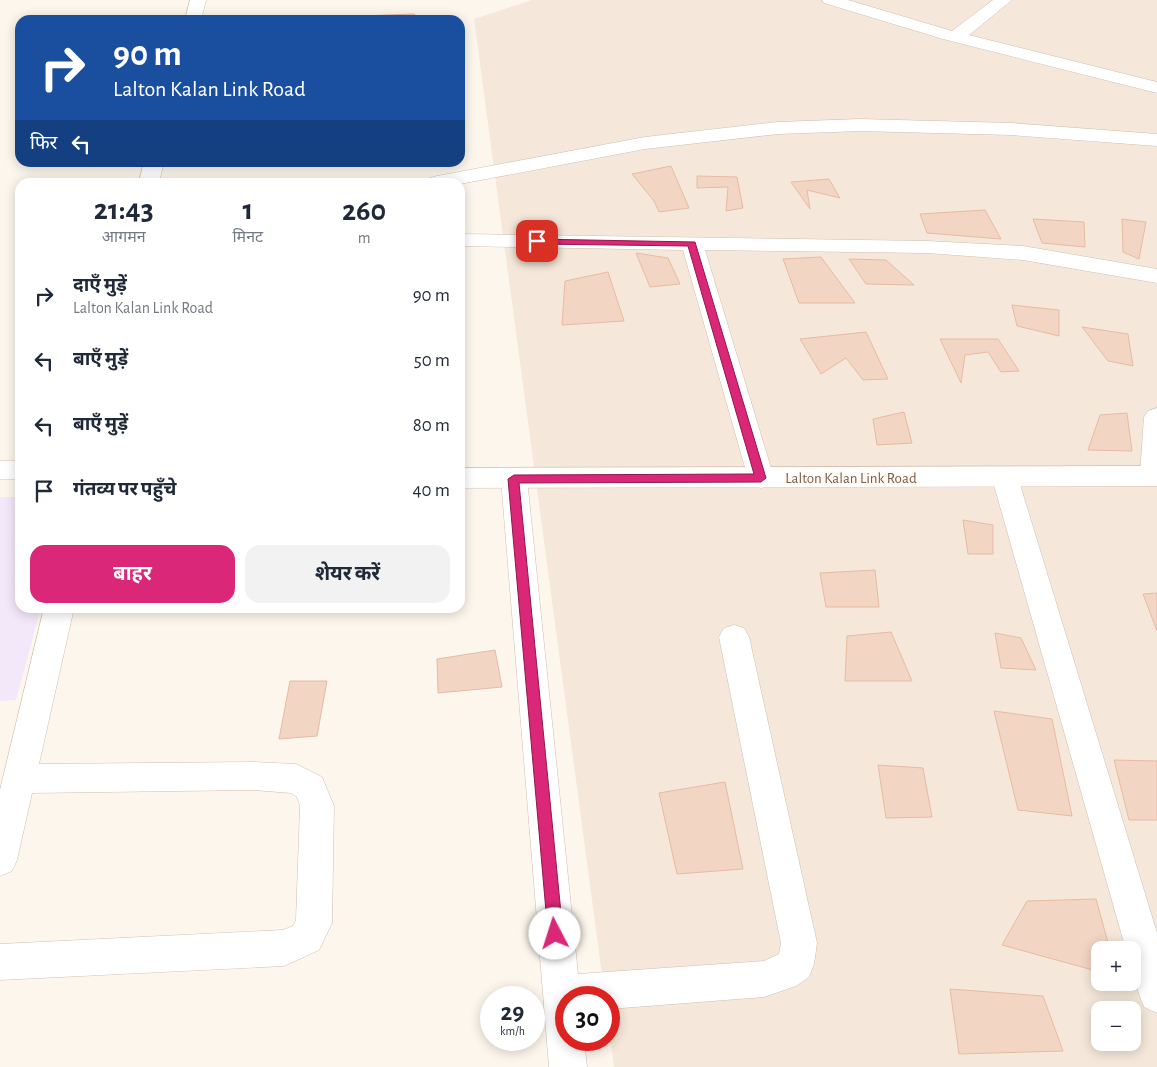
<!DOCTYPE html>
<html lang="hi">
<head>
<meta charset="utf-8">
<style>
	body { margin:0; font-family:"Alegreya Sans","Noto Sans Devanagari",sans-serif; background:#f2f2f3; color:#1f2937; height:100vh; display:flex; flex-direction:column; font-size:19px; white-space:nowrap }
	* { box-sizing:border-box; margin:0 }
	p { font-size:16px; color:#747a83 }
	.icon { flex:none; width:28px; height:28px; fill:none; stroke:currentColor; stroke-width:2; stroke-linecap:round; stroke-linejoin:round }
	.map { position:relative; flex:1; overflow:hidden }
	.panel { position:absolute; left:15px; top:178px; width:450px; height:435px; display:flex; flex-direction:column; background:#fff; border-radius:15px; box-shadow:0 2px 12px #0003 }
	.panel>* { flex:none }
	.hud { position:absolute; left:15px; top:15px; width:450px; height:152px; border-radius:15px; box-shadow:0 2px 12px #0003; background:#1a4fa0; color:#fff; overflow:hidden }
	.controls { position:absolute; left:1091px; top:941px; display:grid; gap:10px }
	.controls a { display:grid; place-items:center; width:50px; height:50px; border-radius:10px; background:#fff; box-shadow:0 2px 12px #0003; font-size:25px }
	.speed { position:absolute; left:480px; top:986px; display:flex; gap:10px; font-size:25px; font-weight:700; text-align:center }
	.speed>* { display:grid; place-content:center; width:65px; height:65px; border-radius:50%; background:#fff; box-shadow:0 2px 12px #0003; line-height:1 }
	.speed small { font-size:12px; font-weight:400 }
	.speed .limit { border:8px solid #d22; background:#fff; color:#111 }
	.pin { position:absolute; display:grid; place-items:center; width:42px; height:42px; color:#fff; margin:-21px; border-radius:10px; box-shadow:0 2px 8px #0006 }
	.me { position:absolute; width:55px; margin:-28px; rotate:355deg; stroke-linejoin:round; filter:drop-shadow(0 0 4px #0008) }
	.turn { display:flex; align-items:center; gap:18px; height:105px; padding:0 15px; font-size:22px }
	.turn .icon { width:65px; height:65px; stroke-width:2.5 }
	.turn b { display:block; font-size:35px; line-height:42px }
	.then { display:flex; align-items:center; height:48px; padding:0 15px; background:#0003; gap:10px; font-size:19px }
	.eta { display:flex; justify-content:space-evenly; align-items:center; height:85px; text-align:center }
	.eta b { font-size:30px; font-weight:700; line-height:35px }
	.button { display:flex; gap:10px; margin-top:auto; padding:10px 15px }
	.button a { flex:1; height:58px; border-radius:15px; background:#db2777; color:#fff; font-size:20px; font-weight:700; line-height:58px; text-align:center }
	.button a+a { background:#f2f2f3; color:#1f2937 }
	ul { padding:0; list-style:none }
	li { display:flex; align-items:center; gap:15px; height:65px; padding:0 15px }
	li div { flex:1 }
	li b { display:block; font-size:19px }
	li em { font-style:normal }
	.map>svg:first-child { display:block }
	.residential { fill:#f5e8da; fill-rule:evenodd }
	.education { fill:#f3e8fa }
	.building { fill:#f3d5c3; stroke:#e6bba3 }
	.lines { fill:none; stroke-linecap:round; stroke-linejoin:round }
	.street-casing { stroke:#d1beb0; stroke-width:1 }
	.secondary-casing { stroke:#d6c0b0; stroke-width:1 }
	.street { fill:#fff; fill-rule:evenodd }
	.secondary { fill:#fff; fill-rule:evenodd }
	.route { fill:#db2777; stroke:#8e194d }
	.labels { text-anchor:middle; stroke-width:4.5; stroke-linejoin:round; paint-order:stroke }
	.street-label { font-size:15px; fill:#7a5c4d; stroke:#fffaf3 }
</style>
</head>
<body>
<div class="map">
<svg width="1157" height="1067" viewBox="0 0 1157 1067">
	<rect width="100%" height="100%" fill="#fdf6ec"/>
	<path class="residential" d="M532,0H1157V1067H614L609,1027V998L605,997L474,19ZM1100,950H1132V982H1100ZM1100,1010H1132V1042H1100Z"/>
	<path class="education" d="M0,497H20V608H41L16,700L0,701Z"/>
	<path class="building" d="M414,14L421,20H334L333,17Z
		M671,166L689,208L659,212L654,201L632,174Z
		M697,176L737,177L743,208L726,211L728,187L697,188Z
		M829,179L840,198L807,190L810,209L791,182Z
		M985,210L1001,239L927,233L920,214Z
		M1033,219L1084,222L1085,247L1042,243Z
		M1122,219L1146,222L1139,259L1123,252Z
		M636,253L668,258L680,284L650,287Z
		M821,257L855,303H799L783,259Z
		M849,259L886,260L914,285L866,284Z
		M608,272L624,321L562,325L565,281Z
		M1012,305L1059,310V336L1017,326Z
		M1082,327L1128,334L1133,366L1108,361Z
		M866,332L888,379L863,380L846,358L821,374L800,339Z
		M940,339H998L1019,371L1001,372L988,352L965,355L961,383Z
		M904,412L912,443L877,445L873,419Z
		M1127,413L1132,451L1088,450L1100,415Z
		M963,520L993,525V554H968Z
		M875,570L879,607H826L820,573Z
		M1157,593V631L1143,594Z
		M891,632L912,681H845L847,636Z
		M995,633L1021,638L1036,670L1001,668Z
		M495,650L502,687L438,693L437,659Z
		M290,681H327L317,736L279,739Z
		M994,711L1052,719L1072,816L1018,810Z
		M1114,760L1157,761V820H1129Z
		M878,765L923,768L932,817L886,818Z
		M725,782L743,869L677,874L659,793Z
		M1096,899L1110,950H1100V972L1002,945L1027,901Z
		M950,989L1043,996L1063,1051L959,1054Z"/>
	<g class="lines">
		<defs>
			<path id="street" d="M190,0H206L201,20H185Z
				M822,0H848L952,31L993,0H1012L969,35L1157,82V93L943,39L824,3Z
				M860,119L1011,123L1157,134V146L1011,135L860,131L778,134L645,149L460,184L427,182L430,178L437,176L645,137L778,122Z
				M144,162H164L159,182H139Z
				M460,234L927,241L1023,246L1157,269V283L1023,260L927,253L705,250L774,478L770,485L761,488L752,485L748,478L683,250L460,246Z
				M1157,408V483L1144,482L1140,475L1144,417L1148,411Z
				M1005,468L1014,471L1018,478L1157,933V1013L1144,1007C1136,988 1132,971 1132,950H1126L992,478L996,471Z
				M514,469L523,472L527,479L578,974L764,961L779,954L781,943L719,637L724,628L734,625L744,628L749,637L817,943L814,964L809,977L796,986L764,997L609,1009V998H566V1040H584L587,1067H549L501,479L505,472Z
				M44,608H74L39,764L253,762L296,764L322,777L334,806L332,923L319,950L284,966L0,980V944L283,930L293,926L296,920L300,806L297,797L291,793L253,790L32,793L17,860L12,871L0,876V790Z"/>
			<path id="secondary" d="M0,461H20V479H0Z
				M1157,466V486L460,488V468Z"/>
		</defs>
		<use href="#street" class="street-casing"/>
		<use href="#secondary" class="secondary-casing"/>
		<use href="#street" class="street"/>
		<use href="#secondary" class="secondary"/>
	</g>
	<path class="route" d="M534,239L695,242L766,478L761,482L519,483L563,934L561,940L555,942L550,940L548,934L508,479L514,475L754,474L688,246L537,244L534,243Z"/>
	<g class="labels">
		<g class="street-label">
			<text x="851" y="483">Lalton Kalan Link Road</text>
		</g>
	</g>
</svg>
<div class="controls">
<a>+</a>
<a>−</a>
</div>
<div class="speed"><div>29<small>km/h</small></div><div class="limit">30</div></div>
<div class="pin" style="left:537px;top:241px;background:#d93025"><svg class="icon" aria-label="arrive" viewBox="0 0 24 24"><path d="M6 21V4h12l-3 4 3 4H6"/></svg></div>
<svg class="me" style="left:555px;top:934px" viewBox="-20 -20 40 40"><circle r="19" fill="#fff"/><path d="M0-13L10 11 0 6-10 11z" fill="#db2777"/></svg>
<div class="hud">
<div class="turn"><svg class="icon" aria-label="right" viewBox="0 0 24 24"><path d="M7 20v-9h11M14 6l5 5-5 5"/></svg><div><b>90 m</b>Lalton Kalan Link Road</div></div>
<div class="then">फिर<svg class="icon" aria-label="left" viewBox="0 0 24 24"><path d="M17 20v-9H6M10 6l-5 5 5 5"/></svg></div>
</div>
<section class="panel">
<div class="eta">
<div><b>21:43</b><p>आगमन</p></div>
<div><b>1</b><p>मिनट</p></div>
<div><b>260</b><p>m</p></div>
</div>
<ul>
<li><svg class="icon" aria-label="right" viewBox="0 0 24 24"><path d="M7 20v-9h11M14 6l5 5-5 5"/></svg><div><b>दाएँ मुड़ें</b><p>Lalton Kalan Link Road</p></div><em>90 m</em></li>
<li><svg class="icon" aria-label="left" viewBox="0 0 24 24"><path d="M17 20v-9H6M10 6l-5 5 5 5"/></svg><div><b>बाएँ मुड़ें</b></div><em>50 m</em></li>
<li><svg class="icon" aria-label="left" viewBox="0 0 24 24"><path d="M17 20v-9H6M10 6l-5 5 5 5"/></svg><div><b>बाएँ मुड़ें</b></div><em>80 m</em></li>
<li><svg class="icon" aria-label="arrive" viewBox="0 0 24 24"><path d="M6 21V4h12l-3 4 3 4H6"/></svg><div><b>गंतव्य पर पहुँचे</b></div><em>40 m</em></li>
</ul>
<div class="button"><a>बाहर</a><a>शेयर करें</a></div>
</section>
</div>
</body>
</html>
